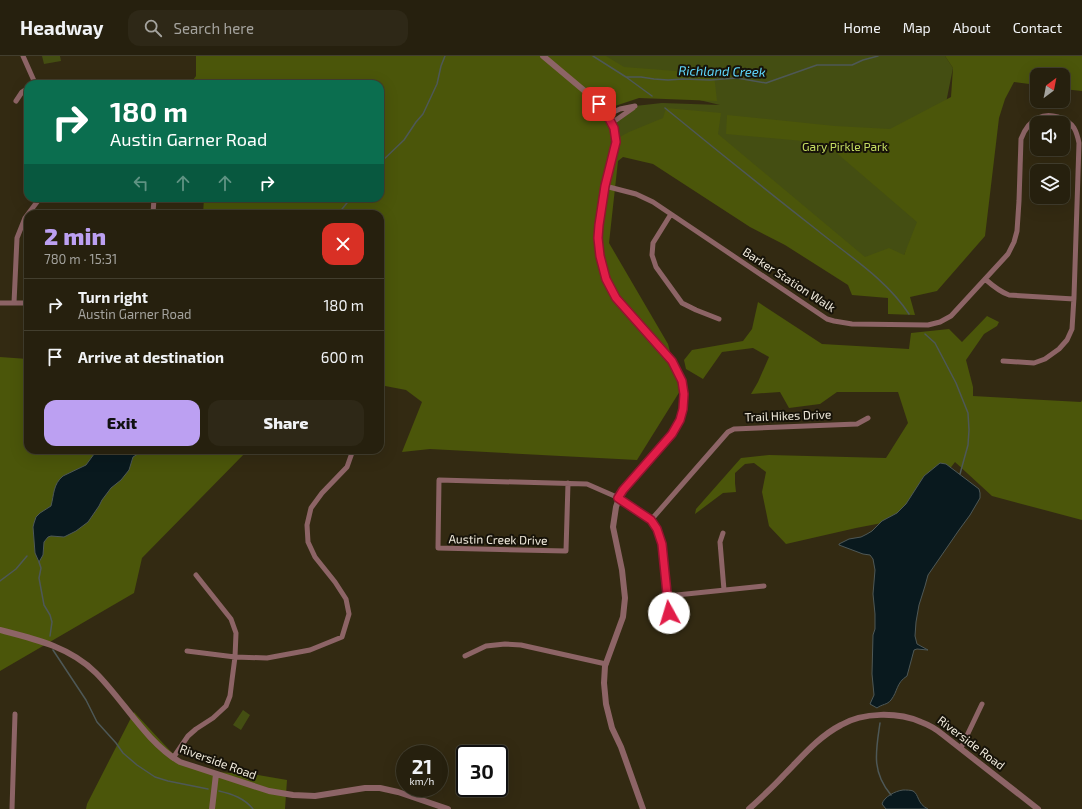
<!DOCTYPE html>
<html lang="en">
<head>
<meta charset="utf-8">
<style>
	body { margin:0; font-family:"Exo 2",sans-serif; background:#2e2817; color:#f1f3f6; height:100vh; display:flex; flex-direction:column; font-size:15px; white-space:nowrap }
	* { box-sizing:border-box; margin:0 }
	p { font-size:13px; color:#a4a39e }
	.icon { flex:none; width:22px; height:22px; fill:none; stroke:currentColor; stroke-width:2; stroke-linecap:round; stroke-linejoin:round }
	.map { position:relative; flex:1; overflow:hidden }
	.panel { position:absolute; left:24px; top:154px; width:360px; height:244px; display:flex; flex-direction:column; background:#26200e; border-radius:12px; box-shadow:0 4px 16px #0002,0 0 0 1px #423e2e }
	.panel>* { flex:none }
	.banner { position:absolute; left:24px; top:24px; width:360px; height:122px; border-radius:12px; box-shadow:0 4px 16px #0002,0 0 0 1px #423e2e; background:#0b6e4f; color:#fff; overflow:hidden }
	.needle { width:26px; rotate:32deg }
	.fabs { position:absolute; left:1030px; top:12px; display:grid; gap:8px }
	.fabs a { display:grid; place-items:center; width:40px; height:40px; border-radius:8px; background:#26200e; box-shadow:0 4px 16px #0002,0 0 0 1px #423e2e; font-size:20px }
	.speed { position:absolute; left:396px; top:689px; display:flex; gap:8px; font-size:20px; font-weight:700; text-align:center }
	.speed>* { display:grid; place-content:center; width:52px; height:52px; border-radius:50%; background:#26200e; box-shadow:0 4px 16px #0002,0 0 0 1px #423e2e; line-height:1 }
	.speed small { font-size:10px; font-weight:400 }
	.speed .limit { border:2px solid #111; border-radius:6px; background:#fff; color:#111 }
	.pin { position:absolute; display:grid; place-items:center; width:34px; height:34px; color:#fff; margin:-17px; border-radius:8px; box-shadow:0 2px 6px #0006 }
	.me { position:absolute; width:44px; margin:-22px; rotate:354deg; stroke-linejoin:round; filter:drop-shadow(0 0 3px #0008) }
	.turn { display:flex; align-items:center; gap:14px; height:84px; padding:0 20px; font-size:18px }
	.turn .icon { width:52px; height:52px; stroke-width:2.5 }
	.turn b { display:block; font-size:28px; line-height:34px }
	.lanes { display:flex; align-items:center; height:38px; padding:0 20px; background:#0003; justify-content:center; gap:20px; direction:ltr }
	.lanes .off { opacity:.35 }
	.round { display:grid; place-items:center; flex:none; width:42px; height:42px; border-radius:12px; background:#2e2817 }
	.head { display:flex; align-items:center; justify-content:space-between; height:68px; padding:0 20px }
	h1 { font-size:24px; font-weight:800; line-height:30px; color:#bca0f2 }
	.action { display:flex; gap:8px; margin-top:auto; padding:8px 20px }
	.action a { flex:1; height:46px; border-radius:12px; background:#bca0f2; color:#111; font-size:16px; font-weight:800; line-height:46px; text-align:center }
	.action a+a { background:#2e2817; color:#f1f3f6 }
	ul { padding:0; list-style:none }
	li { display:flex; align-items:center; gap:12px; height:52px; padding:0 20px; border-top:1px solid #423e2e }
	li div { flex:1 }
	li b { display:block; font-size:15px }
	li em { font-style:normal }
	header { display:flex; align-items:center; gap:24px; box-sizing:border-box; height:56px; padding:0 20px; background:#26200e; border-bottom:1px solid #423e2e }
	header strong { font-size:19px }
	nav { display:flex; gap:22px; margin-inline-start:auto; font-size:14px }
	.search { width:280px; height:36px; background:#2e2817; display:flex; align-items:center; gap:10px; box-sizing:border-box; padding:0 14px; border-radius:12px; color:#a4a39e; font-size:15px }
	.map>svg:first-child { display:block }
	.green { fill:#444e12 }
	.forest { fill:#4b560a }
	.water { fill:#09191e; stroke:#4e5857 }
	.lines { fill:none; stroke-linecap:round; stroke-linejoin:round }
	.stream { stroke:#4e5857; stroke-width:1.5 }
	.minor { stroke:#8d6466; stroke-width:5 }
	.tertiary { stroke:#8d6466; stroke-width:6 }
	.route-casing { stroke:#92132f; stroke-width:10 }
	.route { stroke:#e11d48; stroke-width:7 }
	.labels { text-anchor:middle; stroke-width:4; stroke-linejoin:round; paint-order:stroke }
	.park-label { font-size:12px; fill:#c5dc62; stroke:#171309 }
	.street-label { font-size:12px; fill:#f0eadc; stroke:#171309 }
	.water-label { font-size:13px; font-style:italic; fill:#5fd8fe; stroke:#171309 }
</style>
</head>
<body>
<header>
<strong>Headway</strong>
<div class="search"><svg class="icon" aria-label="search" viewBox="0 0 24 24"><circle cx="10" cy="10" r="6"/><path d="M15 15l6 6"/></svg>Search here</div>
<nav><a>Home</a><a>Map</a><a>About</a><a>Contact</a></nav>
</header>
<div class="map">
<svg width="1082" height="753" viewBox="0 0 1082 753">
	<rect width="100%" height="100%" fill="#332a12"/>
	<path class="green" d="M42,0H60L61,5L44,8Z
		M552,0H945L953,12L923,161L904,199L874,206L618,82L616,64L635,50L662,47L720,49L554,9Z
		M243,654L250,659L241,674L233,669Z"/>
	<path class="forest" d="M196,0H606L624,11L714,18L717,45L639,42L615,50L597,42L618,82L629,76L663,62L666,52L721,57L718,78L865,201L889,192L904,199L917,166L825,87L726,78L727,59L835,70L890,73L951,41L953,12L945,0H1082V35L1063,33V19H1037V29L1014,26L1005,43L999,62L985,180L937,235L910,241L915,259L888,258V242L852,239L848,229L785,189L750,171L653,108L623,101L618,105L609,187L668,288L680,335L637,404L430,393L402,396L422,346L406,334L380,329V158H203L204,142H380V28H190L196,20Z
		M758,246L822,288L909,293L911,277L949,273L962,286L987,260L999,266L997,270L984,278L966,304L973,331V340L1081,346L1082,344V464L992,440L955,406L913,461L856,472L786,488L769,470L762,436L766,416L754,407L745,408L735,417V427L736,436L723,437L695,458L696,453L741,402L769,399L886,402L908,367L898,336H837L820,348L789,352L780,336L751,338L758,326L769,301L753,292L722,296L703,323L686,313L684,304L692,294L743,285L752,273Z
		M0,301L28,303V394H248L142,502L134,537L0,615Z
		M134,656L160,684L181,706L217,716L258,719L287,724L285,753H86L87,748Z"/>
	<path class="water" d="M97,394H144L133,401L129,414L121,424L111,432L102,444L99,450L88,466L76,475L64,481L51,480L48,481L44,486L43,499L39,506L35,497L33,471L34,467L36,461L40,457L51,450C54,439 53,428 63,420L86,409Z
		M940,407L946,408L979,433L980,437V442L970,459L959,474L928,519L925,530L919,549L916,566L915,580L917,588L928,594L917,593L914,594L907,620C896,627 898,635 891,644C887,649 882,648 877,652L870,648L874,639L872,618L873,579L875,573V558L873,538L875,514L873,503L870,499L863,498L839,489V488L849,483L861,481L867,478L872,475L882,465L897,457L906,448L924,420Z
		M903,734C906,734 911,734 913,735C919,738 917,748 928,753H886L882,748C884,741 895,735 903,734Z"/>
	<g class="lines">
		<path class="stream" d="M593,0L626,21L652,40
			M626,21H641L654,23L668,24L683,23L710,24L737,22L766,27L817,9H852L863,4L878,0
			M665,52C715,93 766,134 817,174C849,200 886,223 909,258
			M380,107L404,84L416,66L423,58L437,28L441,10L445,0
			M338,158L351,142
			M925,278L935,287L956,327L968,357L969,374L968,389L960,418
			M39,506L41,512L39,522L44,549L50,559L52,566L50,580
			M0,525L16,513L27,500
			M53,594L86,644L97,666L116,687L123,697L137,709L155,721L168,725L208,733
			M880,667C876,695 871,715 891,739
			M219,735C232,738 244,742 253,753"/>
		<path class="minor" d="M23,0L35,27
			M35,27L59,26L75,28
			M16,45L22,36L28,32
			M607,59L620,53L635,50
			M610,65L616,64L633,52
			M605,130L636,138L653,146L827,263L834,265L852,268L928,269L940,266L951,260L1008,198L1014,186L1017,175L1019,145L1021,83C1024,75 1029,66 1038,62C1050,56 1067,62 1074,72C1077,77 1078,82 1079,87L1074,241L1072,273L1067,284L1059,293L1045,303L1034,307L1003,305
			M28,158L40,142
			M153,158L154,142
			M671,158L653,187L652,199L656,211L682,247L696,254L719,263
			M985,223C993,230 1000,236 1009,239L1074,243
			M0,247H28
			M14,247L17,182L25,162L28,158
			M568,427L566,495L438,492L439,424L587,428L619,442L651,464L657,473L662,488L669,557L666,573
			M651,464L728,376L734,373L857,368L868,362
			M723,477L720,486L724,534
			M667,540L764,530
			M187,595L235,601L267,602L310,594L342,581L349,558L346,543L335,526L315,501L308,486L307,469L311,452L322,437L347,411L353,394
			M465,600L486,590L505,588L521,589L606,608
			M961,692L982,648
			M173,702L188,680L196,673L213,662L226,650L230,640L232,624L235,601L236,577L231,563L196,519
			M12,753L15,658"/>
		<path class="tertiary" d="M543,0L593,42L605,55L614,72L616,86L605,130L599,169L598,182L600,201L606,223L616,242L672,305L682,325L684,344L680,364L672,378L623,434L619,442L616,451L613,471L622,514L625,542L623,561L605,610L604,627L606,648L612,672L621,691L643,753
			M0,574C35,583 70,591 96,617C124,645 146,686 180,706L269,735L293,739L315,740L365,732H380L398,736L448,753
			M212,753L216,718
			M749,753C761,742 773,731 784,719C802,701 818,681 841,669C863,656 898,656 921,666C929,669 936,673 942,678L1038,753"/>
	</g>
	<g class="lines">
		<defs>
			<path id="route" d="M599,48L605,55L614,72L616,86L605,130L599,169L598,182L600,200L606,223L616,242L672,305L682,325L684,338L683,353L680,364L672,378L623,434L618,442L651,464L657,473L662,488L669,557"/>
		</defs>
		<use href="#route" class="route-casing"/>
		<use href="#route" class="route"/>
	</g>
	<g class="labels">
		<g class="park-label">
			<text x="845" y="95">Gary Pirkle Park</text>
		</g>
		<g class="street-label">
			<text transform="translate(789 224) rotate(33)" y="4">Barker Station Walk</text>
			<text transform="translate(788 360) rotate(-2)" y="4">Trail Hikes Drive</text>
			<text transform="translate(498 484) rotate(1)" y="4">Austin Creek Drive</text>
			<text transform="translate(971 687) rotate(37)" y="4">Riverside Road</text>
			<text transform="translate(218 706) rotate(20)" y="4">Riverside Road</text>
		</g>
		<g class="water-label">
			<text transform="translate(722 15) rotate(1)" y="5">Richland Creek</text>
		</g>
	</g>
</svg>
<div class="fabs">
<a><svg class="needle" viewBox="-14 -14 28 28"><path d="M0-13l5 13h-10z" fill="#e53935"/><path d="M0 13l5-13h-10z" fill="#a4a39e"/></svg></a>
<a><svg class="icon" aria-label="sound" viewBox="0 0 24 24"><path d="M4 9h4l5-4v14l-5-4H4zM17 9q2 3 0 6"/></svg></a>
<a><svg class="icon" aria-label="layers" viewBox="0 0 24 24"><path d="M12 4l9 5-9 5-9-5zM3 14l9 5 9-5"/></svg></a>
</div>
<div class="speed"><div>21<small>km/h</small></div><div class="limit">30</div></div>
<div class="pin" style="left:599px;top:48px;background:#d93025"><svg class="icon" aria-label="arrive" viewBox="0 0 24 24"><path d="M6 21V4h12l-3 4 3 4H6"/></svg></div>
<svg class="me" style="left:669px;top:557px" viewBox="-20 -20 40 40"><circle r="19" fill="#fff"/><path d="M0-13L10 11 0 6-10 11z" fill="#e11d48"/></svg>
<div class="banner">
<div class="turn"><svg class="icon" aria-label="right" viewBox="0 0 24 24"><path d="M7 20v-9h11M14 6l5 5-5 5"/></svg><div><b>180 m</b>Austin Garner Road</div></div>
<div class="lanes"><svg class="icon off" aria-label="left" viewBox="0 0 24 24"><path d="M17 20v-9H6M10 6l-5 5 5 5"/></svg><svg class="icon off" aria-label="ahead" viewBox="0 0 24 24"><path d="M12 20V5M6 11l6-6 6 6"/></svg><svg class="icon off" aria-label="ahead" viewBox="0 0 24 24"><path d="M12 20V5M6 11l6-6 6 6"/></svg><svg class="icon" aria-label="right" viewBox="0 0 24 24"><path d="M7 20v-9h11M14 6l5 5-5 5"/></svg></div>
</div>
<section class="panel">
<div class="head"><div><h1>2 min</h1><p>780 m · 15:31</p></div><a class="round" style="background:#d93025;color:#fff"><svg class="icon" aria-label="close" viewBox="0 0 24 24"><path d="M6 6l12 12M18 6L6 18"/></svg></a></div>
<ul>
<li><svg class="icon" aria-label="right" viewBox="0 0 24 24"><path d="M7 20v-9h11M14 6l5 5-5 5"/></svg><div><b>Turn right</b><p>Austin Garner Road</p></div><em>180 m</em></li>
<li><svg class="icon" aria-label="arrive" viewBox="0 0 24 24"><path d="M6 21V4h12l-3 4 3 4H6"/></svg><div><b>Arrive at destination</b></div><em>600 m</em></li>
</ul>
<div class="action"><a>Exit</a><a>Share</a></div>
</section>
</div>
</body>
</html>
